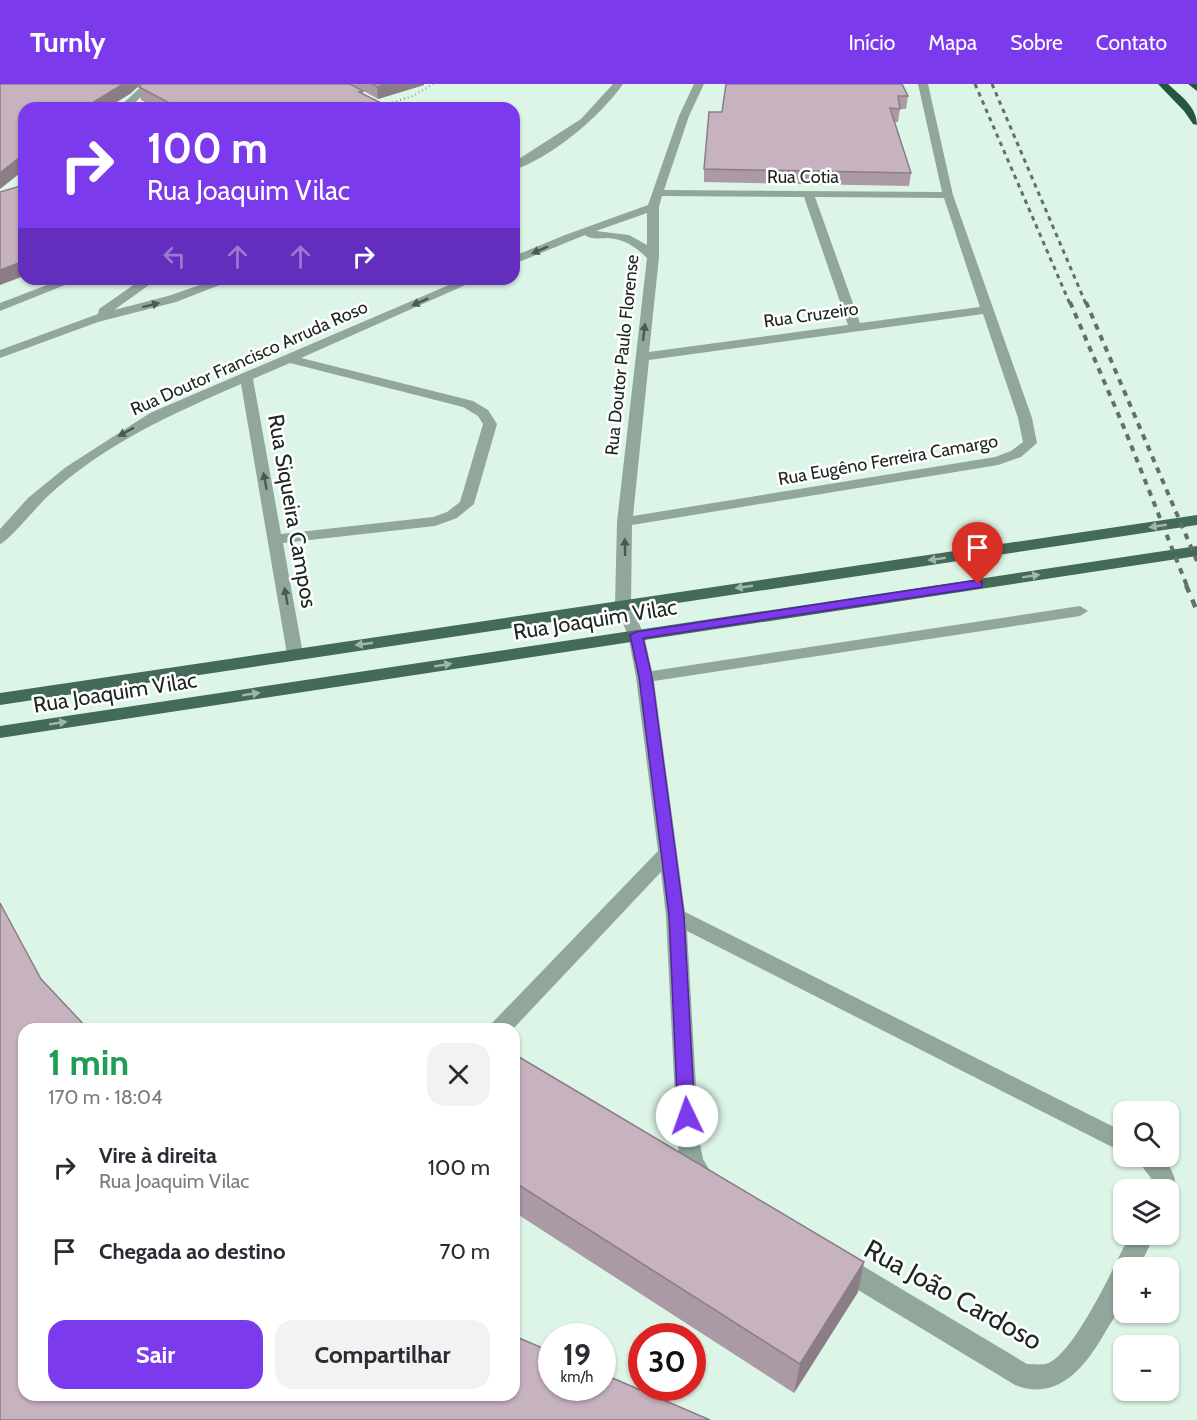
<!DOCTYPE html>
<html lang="pt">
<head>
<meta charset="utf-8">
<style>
	body { margin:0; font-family:Cabin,sans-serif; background:#f2f2f3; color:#2b2b33; height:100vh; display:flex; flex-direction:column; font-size:22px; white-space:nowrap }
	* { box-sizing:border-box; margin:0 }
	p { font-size:20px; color:#7c7c81 }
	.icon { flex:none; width:33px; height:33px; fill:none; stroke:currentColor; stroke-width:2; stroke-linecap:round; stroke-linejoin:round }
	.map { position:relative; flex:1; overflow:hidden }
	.drawer { position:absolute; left:18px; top:939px; width:502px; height:378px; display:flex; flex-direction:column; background:#fff; border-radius:18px; box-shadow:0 2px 4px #0004 }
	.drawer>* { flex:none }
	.guide { position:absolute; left:18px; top:18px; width:502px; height:183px; border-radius:18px; box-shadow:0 2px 4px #0004; background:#7c3aed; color:#fff; overflow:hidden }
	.controls { position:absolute; left:1113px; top:1017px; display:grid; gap:12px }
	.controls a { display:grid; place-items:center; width:66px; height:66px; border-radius:12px; background:#fff; box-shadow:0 2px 4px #0004; font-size:30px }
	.speed { position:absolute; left:538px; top:1239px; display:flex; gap:12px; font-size:30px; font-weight:700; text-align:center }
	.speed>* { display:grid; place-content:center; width:78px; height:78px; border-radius:50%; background:#fff; box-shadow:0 2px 4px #0004; line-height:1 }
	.speed small { font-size:15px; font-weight:400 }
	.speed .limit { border:9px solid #d22; background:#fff; color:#111 }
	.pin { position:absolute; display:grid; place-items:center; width:51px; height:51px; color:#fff; margin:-62px -26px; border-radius:50% 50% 50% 0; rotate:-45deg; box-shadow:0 0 6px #0007 }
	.pin .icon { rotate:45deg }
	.me { position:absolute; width:66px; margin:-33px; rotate:357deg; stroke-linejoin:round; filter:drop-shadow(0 0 4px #0008) }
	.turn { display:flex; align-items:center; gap:21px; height:126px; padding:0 30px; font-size:27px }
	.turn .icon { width:78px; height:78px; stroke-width:2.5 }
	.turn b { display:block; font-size:42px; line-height:51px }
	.lanes { display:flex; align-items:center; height:57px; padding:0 30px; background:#0003; justify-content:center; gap:30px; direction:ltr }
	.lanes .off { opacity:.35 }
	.round { display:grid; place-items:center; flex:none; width:63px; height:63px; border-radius:18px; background:#f2f2f3 }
	.summary { display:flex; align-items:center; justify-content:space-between; height:102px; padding:0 30px }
	h1 { font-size:36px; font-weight:700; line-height:45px; color:#1e9e55 }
	.button { display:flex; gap:12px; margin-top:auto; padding:12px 30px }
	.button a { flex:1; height:69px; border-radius:18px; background:#7c3aed; color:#fff; font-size:24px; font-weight:700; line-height:69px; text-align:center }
	.button a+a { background:#f2f2f3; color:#2b2b33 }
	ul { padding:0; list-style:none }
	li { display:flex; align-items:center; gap:18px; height:84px; padding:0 30px }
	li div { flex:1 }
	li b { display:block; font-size:22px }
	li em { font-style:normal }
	header { display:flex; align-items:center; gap:36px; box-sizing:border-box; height:84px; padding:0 30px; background:#7c3aed; color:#fff }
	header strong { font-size:28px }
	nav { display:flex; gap:33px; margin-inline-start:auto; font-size:21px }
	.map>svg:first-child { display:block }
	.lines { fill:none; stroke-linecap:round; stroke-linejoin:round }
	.path { stroke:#8c9d93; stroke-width:2; stroke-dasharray:1 3; stroke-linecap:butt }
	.lane { fill:#91a79b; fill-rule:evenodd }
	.street { fill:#91a79b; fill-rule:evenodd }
	.primary { fill:#436b57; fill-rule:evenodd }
	.highway { fill:#245640; fill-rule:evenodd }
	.rail-far2 { stroke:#627068; stroke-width:3; stroke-dasharray:4.5 4.5; stroke-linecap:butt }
	.rail-far1 { stroke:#627068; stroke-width:4; stroke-dasharray:6 6; stroke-linecap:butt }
	.rail { stroke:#627068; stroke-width:4.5; stroke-dasharray:8 8; stroke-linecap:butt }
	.wall { fill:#ab99a5 }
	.shaded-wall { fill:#8b7d86 }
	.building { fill:#c7b2c0; stroke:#8b7d86; stroke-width:1.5 }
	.oneway { fill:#4b5a52 }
	.oneway2 { fill:#a1b5ab }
	.route { fill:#7c3aed; stroke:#51269a; stroke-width:1.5 }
	.labels { text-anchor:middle; stroke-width:5; stroke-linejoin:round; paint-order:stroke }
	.far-street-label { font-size:18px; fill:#1d2621; stroke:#fff }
	.street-label { font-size:22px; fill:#1d2621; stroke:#fff }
	.near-street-label { font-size:27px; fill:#1d2621; stroke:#fff }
</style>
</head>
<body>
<header>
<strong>Turnly</strong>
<nav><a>Início</a><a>Mapa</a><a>Sobre</a><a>Contato</a></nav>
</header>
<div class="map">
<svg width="1197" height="1336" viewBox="0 0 1197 1336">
	<rect width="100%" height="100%" fill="#ddf5e7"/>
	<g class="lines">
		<path class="path" d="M381,22L413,12L433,0"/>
		<path class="lane" d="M613,0H623C600,33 552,73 514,86V78L581,35Z
			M142,195H161L149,201L114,226L168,212L217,195H235L176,218L98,238L0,274V266L98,230L99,225Z"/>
		<path class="street" d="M144,0H155L129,24H118Z
			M694,0H704L689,32L664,106L942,108L918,0H928L953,111L1032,334L1037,359L1021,373L998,381L632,441L631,521L644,551L652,587L1080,522L1088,527L1080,532L654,597L685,828L1124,1048V1069L687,847L699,1055L703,1075L716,1097L712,1104L704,1107L696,1104L680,1077L677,1055L666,832L661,788L513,945H489L492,939L658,767L636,593L628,551L615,521L617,438L647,174C636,163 624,155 608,154C600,154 591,156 585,151L514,180V172L565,151L648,121L679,32ZM662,112L804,113L848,241L649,268L659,173V123ZM815,113L944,114L980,223L860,239ZM647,129V161L629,151L596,147ZM983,230L1018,334L1023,358L1011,367L995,373L633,432L649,276Z
			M63,195H80L0,227V219Z
			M463,195H479L301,274L473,317L488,326L497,340L474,420L457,434L435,442L283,459L303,570L301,574H289L287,570L241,300C170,331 106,359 48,412C38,421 9,457 0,460V445L28,414L66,383L150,329ZM290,279L463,323L478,332L483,340L460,418L447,428L433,433L281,450L253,295Z
			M1134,1072H1161C1172,1084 1180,1099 1173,1113L1168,1115V1106H1153L1151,1094Z
			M1130,1150H1155L1139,1184H1124C1124,1193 1126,1207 1123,1216C1119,1226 1113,1236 1107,1245C1088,1279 1060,1319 1015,1301L830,1189L827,1181L830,1173L839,1170L848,1173L1027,1280C1033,1280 1040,1281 1046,1280C1073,1273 1117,1177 1130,1150Z"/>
		<path class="primary" d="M1197,431V441L0,621V609Z
			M1197,462V472L0,654V642Z"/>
		<path class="highway" d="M1158,0H1168C1181,12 1197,23 1197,41L1193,40L1184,27Z
			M1188,0H1197V7Z"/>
		<path class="rail-far2" d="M975,0L1070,220
			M992,0L1086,220"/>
		<path class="rail-far1" d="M1070,218L1125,346L1187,502
			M1086,218L1197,477"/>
		<path class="rail" d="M1186,501L1197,527"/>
	</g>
	<path class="wall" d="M351,0H424V1L378,15Z
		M726,0L908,12L906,25H900L898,38H894L911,89L909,102L704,98V85L722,28Z
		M139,3L363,7V11L391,24H157L141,16Z
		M514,970L864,1178L858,1208L794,1309L514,1128Z"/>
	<path class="shaded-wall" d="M123,0H141L130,10L107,24H84Z
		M386,0H424V1L378,15L377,3Z
		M24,70V86L0,105V89Z
		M24,177V192L0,201V186Z
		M864,1178L858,1208L794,1309L800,1280Z"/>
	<path class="building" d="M0,0H123L84,24H24V70L0,89Z
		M142,0H350L363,7L359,8L391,24H195L177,23L139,3Z
		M372,0H386L377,3Z
		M726,0H902L908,12H898L900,25L890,24L911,89L704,85L709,28H722Z
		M24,101V177L0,186V108Z
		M0,819L41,895L88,945H24V1311H514V1252L552,1268V1304H603V1290L710,1336H0Z
		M514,970L864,1178L800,1280L514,1098Z"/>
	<defs><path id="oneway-solid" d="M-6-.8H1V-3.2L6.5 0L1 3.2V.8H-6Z" transform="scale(1.5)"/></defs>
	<g class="oneway">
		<use href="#oneway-solid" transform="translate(540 166) rotate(156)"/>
		<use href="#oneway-solid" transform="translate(420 218) rotate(156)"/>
		<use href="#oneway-solid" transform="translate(151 221) rotate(-14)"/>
		<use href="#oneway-solid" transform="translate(644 248) rotate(-83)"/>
		<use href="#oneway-solid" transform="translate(126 348) rotate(151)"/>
		<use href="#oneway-solid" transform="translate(265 397) rotate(-101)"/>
		<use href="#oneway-solid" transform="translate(625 463) rotate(-91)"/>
		<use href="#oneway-solid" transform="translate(286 512) rotate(-100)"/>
	</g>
	<g class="oneway2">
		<use href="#oneway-solid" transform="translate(1158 442) rotate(171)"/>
		<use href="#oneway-solid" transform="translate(937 475) rotate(172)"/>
		<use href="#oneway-solid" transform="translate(1031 492) rotate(-9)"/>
		<use href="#oneway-solid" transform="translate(744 503) rotate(172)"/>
		<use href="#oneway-solid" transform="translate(364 560) rotate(172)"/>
		<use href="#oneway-solid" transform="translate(443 581) rotate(-9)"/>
		<use href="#oneway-solid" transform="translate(251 610) rotate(-9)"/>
		<use href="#oneway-solid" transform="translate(58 639) rotate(-9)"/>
	</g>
	<path class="route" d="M978,496L982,498V503L643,554L652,593L684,832L695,1032L693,1037L687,1040L680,1037L678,1032L669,832L639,593L630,551L636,548Z"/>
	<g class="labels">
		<g class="far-street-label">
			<text x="803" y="99">Rua Cotia</text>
			<text transform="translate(811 231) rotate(-8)" y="6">Rua Cruzeiro</text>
			<text transform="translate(622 271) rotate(-84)" y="6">Rua Doutor Paulo Florense</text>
			<text transform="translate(249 274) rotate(-24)" y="6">Rua Doutor Francisco Arruda Roso</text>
			<text transform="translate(888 376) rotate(-10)" y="6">Rua Eugêno Ferreira Camargo</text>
		</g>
		<g class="street-label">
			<text transform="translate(293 427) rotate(80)" y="8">Rua Siqueira Campos</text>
			<text transform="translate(595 535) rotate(-9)" y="8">Rua Joaquim Vilac</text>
			<text transform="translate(115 608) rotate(-9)" y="8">Rua Joaquim Vilac</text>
		</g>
		<g class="near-street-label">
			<text transform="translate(953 1211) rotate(29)" y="9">Rua João Cardoso</text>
		</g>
	</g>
</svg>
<div class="controls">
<a><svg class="icon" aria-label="search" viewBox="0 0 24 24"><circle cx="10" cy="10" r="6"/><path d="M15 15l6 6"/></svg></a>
<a><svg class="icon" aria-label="layers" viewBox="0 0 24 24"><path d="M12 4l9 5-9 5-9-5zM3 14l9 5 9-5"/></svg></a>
<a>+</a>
<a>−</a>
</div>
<div class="speed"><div>19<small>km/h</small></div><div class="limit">30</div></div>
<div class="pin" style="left:978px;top:500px;background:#d93025"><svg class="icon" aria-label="arrive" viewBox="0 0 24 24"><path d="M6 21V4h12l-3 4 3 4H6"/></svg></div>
<svg class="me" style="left:687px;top:1032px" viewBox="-20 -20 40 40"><circle r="19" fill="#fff"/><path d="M0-13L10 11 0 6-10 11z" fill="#7c3aed"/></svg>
<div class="guide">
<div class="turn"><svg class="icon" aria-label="right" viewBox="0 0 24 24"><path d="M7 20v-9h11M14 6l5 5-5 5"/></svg><div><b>100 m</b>Rua Joaquim Vilac</div></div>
<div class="lanes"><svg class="icon off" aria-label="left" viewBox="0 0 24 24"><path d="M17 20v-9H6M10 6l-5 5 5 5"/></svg><svg class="icon off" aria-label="ahead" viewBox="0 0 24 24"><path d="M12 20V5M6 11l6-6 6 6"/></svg><svg class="icon off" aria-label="ahead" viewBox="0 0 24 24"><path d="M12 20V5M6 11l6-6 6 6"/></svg><svg class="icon" aria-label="right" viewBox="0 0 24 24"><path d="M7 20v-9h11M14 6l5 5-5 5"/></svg></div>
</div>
<section class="drawer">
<div class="summary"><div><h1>1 min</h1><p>170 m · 18:04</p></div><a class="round"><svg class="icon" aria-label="close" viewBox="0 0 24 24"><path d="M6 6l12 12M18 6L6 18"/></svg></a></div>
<ul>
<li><svg class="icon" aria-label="right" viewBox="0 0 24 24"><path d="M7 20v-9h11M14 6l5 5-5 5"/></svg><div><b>Vire à direita</b><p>Rua Joaquim Vilac</p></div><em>100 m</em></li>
<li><svg class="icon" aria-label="arrive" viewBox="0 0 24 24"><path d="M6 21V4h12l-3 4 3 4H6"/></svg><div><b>Chegada ao destino</b></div><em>70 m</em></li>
</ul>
<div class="button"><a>Sair</a><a>Compartilhar</a></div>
</section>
</div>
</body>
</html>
